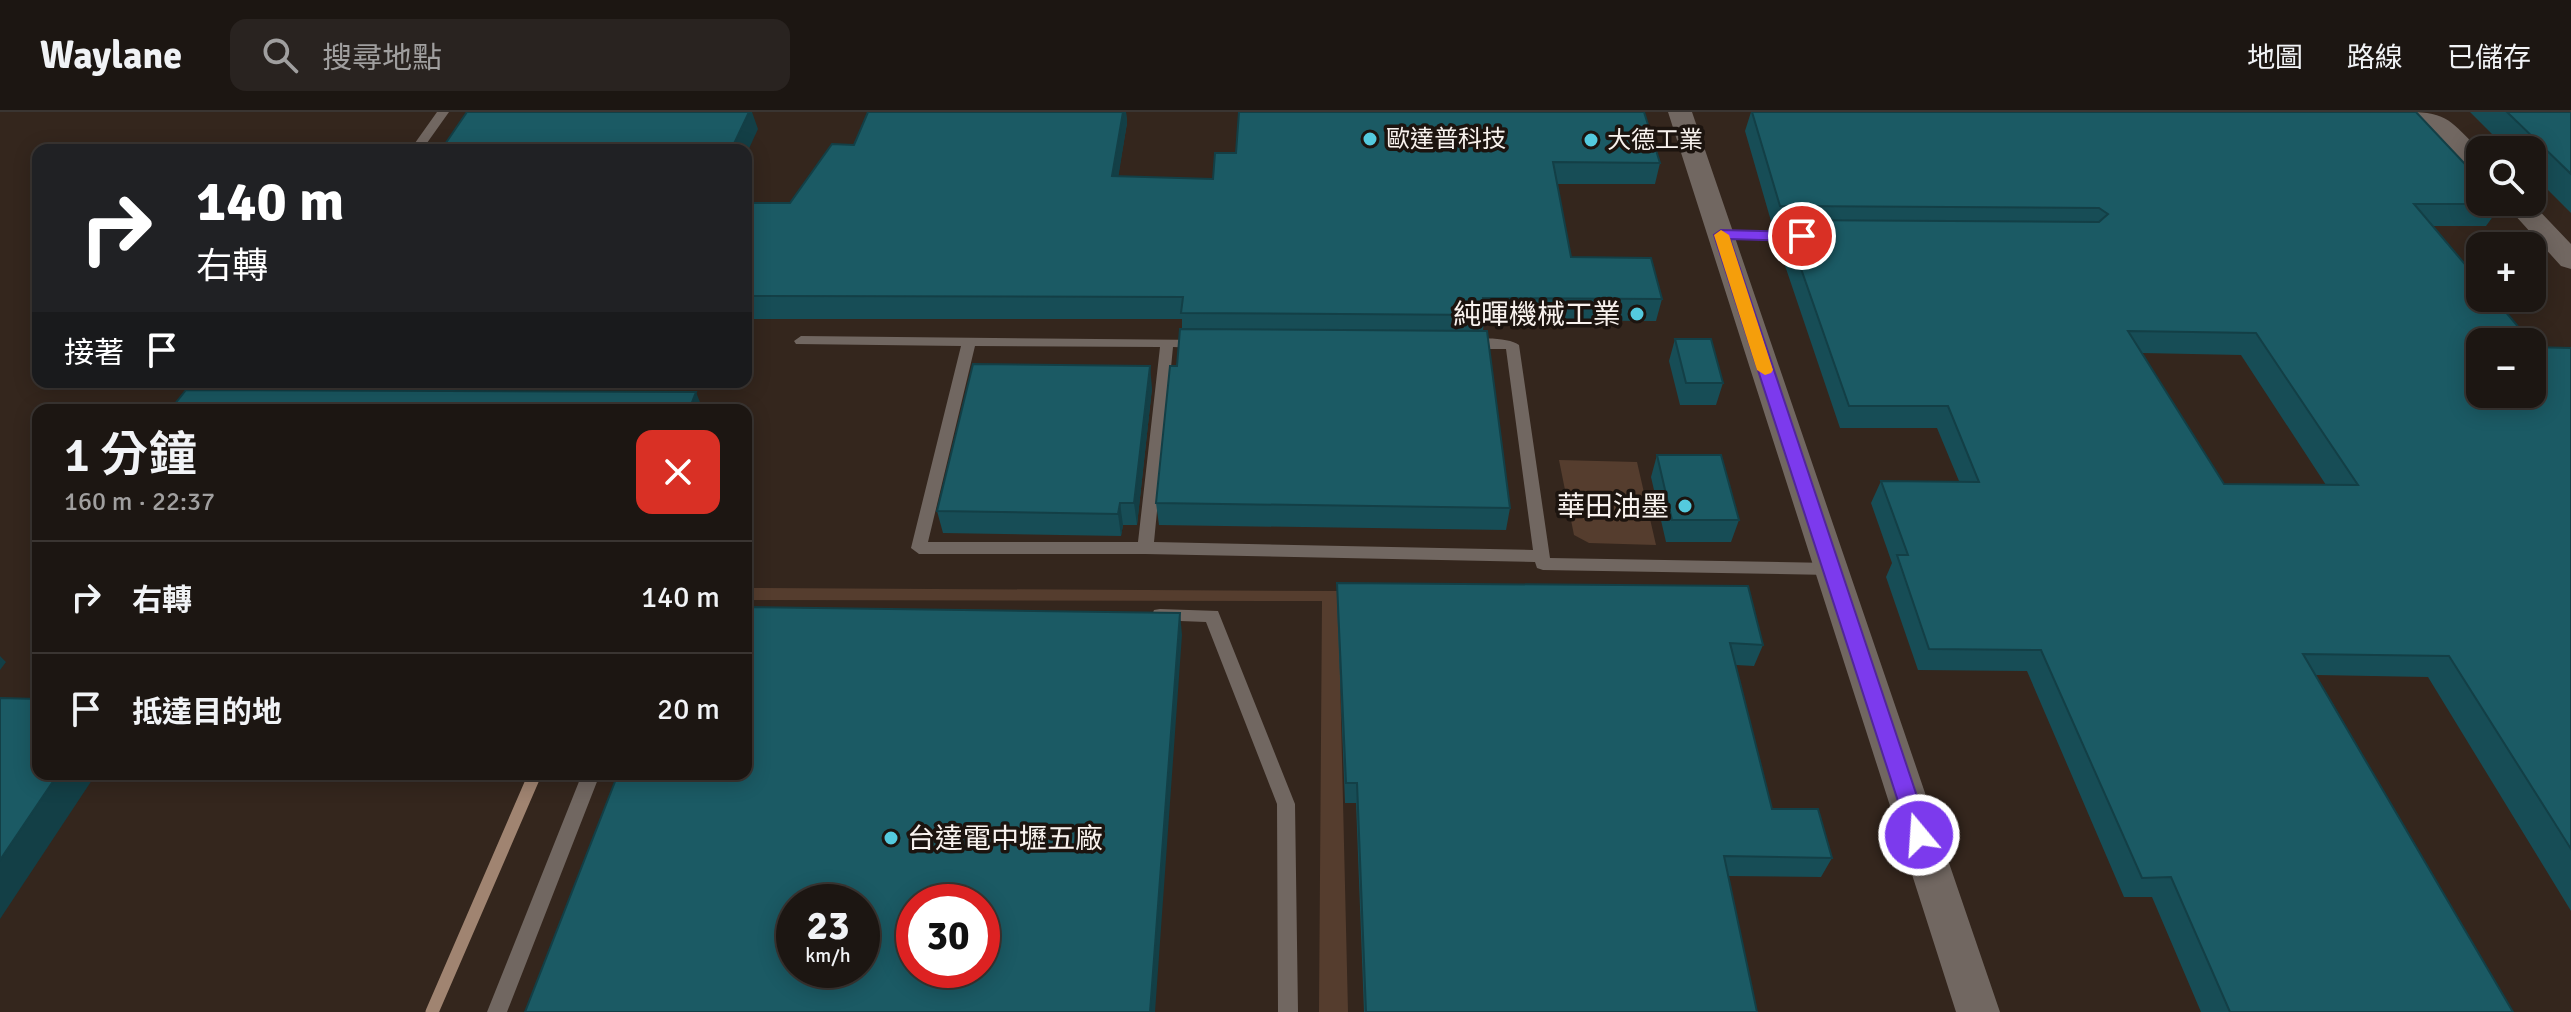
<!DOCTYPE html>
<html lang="zh-TW">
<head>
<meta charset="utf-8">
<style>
	body { margin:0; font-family:Signika,"Noto Sans TC",sans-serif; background:#292320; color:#f1f3f6; height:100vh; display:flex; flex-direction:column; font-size:30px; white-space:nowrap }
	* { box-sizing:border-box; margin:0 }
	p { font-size:26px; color:#a09f9f }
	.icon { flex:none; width:44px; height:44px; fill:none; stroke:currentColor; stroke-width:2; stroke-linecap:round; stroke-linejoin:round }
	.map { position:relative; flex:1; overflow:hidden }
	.side { position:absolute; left:32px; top:292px; width:720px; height:376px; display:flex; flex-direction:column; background:#1c1612; border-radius:16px; box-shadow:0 4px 20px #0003,0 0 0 2px #3a3532 }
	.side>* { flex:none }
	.hud { position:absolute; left:32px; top:32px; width:720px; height:244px; border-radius:16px; box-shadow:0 4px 20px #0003,0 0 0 2px #3a3532; background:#202124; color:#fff; overflow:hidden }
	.buttons { position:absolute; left:2466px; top:24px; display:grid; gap:16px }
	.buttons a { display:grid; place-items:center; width:80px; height:80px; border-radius:16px; background:#1c1612; box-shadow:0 4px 20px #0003,0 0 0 2px #3a3532; font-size:40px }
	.speed { position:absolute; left:776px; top:772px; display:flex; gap:16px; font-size:40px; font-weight:700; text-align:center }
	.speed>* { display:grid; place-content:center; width:104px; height:104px; border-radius:50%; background:#1c1612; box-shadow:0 4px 20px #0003,0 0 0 2px #3a3532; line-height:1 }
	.speed small { font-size:20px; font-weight:400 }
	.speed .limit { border:12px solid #d22; background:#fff; color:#111 }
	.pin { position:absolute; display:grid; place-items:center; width:68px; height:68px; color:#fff; margin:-34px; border:4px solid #fff; border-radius:50%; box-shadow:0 2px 8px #0007 }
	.me { position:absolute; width:88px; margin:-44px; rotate:342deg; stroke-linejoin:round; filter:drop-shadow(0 0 6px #0008) }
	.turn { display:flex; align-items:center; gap:28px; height:168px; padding:0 32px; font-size:36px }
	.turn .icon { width:104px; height:104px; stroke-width:2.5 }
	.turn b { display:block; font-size:56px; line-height:68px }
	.then { display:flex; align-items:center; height:76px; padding:0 32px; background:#0003; gap:16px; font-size:30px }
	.round { display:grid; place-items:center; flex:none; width:84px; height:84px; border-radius:16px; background:#292320 }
	.headline { display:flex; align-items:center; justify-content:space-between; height:136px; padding:0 32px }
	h1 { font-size:48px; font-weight:600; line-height:60px }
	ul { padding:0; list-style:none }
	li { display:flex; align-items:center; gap:24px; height:112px; padding:0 32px; border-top:2px solid #3a3532 }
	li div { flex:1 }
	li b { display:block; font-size:30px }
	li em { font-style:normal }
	header { display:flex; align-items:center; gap:48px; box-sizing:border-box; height:112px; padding:0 40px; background:#1c1612; border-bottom:2px solid #3a3532 }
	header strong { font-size:38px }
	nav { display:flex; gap:44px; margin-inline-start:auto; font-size:28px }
	.search { width:560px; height:72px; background:#292320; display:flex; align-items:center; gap:20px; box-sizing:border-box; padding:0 28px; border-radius:16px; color:#a09f9f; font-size:30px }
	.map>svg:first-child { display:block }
	.built { fill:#34261d; fill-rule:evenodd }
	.green { fill:#553d2e }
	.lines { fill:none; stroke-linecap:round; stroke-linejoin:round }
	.stream-far1 { stroke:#a08471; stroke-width:10 }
	.stream { stroke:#a08471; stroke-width:13 }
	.lane { fill:#716761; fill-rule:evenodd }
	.street { fill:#716761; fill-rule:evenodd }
	.wall { fill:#174d56; fill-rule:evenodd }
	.shaded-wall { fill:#133f46 }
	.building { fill:#1b5a64; stroke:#133f46; stroke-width:2; fill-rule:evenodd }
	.route { fill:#7c3aed; stroke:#51269a; stroke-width:2 }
	.slow { fill:#f59e0b }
	.poi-dot { fill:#54cade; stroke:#1c140f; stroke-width:3 }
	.labels { text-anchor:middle; stroke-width:7; stroke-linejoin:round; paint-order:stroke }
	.far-poi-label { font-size:24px; fill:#f8f2ee; stroke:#1c140f; text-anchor:start }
	.poi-label { font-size:28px; fill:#f8f2ee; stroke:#1c140f; text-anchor:end }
</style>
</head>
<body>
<header>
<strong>Waylane</strong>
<div class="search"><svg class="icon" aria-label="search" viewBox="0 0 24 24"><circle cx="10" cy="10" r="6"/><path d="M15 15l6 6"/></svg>搜尋地點</div>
<nav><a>地圖</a><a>路線</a><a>已儲存</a></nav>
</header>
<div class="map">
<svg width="2571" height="900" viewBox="0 0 2571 900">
	<rect width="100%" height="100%" fill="#261e18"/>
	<path class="built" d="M0,0H2571V900H0ZM38,38H746V270H38ZM2480,38H2532V90H2480ZM2480,134H2532V186H2480ZM2480,230H2532V282H2480ZM38,298H746V662H38ZM794,790H862V858H794ZM914,790H982V858H914Z"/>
	<path class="green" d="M1559,348L1637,350L1656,433L1589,431L1574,423Z
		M746,476L1338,479L1348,900H1319L1322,489L746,488Z"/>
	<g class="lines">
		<path class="stream-far1" d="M181,298L203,270"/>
		<path class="stream" d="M432,900L535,662"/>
		<path class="lane" d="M437,0H449L422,38H410Z
			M1721,119L1799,120L1805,124L1799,128L1716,126V120Z
			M801,224L1205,228L1207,231L1200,236L1173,235L1154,430L1533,438L1506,237H1468L1461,232C1471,224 1509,225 1519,233L1550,446L1831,451L1837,453L1839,457L1837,461L1831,463L1543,458L1537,456L1535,450L1145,442H919L911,436L961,234L796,232L794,229ZM975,234L1160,235L1138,430H928Z
			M552,270H698L699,272L692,277L559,275Z
			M1160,497L1218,499L1295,692L1298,900H1278L1277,692L1206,510L1154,508L1152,503L1154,498Z
			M582,662H600L507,900H487Z"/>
		<path class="street" d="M1668,0H1692L2000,900H1956Z
			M2407,0C2450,0 2450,10 2480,38V60L2471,57Z
			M2503,90H2531L2571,132V157L2561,154Z"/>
	</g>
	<path class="wall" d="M868,0H1126L1127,11L1118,64L1213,67L1215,41L1660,51L1655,72H1557L1571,145L1662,187L1656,209L1484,208L1483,219L1510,396L1506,418L1159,413L1156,391L1182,217V207H746V91H790L854,33Z
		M1751,0H2416L2502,92L2486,114H2433L2535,235L2571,236V799L2428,565L2316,563L2513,900H2201L2152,785H2124L2027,559L1918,558L1886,465L1892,451L1871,391L1881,369H1959L1937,316H1840L1777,130L1781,116H1773L1745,19ZM2142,241L2241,243L2326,373L2224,372Z
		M2470,0H2571V101L2532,62V38H2508Z
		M1675,227L1723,271L1716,293H1680L1669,249Z
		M1152,276L1137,413H1123L1121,424L943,421L937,399Z
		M1657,343L1739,408L1731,430H1666L1651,365Z
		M1337,471L1763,533L1754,554L1736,553L1772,697L1832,746L1821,765L1728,764L1757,900H1364L1356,691H1345L1337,492Z"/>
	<path class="shaded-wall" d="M749,0H752L758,17L746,43V38H731Z
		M1123,0H1126L1127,11L1115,86L1112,64Z
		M1150,254L1152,276L1137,413L1134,391Z
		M696,280L703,298H689Z
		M1120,391L1123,413L1121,424L1118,402Z
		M1180,501L1182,523L1155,900H1150Z
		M0,544L6,550L0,558Z
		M58,662H96L0,807V748Z"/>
	<path class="building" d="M467,0H749L731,38H441Z
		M868,0H1123L1112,64L1213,67L1215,41H1236L1239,0H1644L1660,51L1553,50L1571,145L1651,146L1662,187L1483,186L1485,203L1181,201L1183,185L746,184V91H790L832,32L854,33Z
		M1752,0H2416L2480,68V90H2500L2502,92H2414L2480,170V186H2494L2531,230H2480V282H2532V231L2535,235L2571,236V737L2449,544L2303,542L2513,900H2230L2171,765L2142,766L2041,538L1929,537L1897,443H1908L1881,369L1979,370L1948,294H1849L1784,108L2099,110L2108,102L2099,96L1780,94ZM2128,219L2256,221L2358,373L2224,372Z
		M2507,0H2571V62Z
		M1180,217L1487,219L1510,396L1156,391L1170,254H1177Z
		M1675,227H1711L1723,271H1686Z
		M973,252L1150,254L1134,391H1120L1118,402L937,399Z
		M186,278L696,280L689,298H170Z
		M1657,343H1721L1739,408H1672Z
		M1337,471L1748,474L1763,533L1730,531L1772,697H1818L1832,746L1724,744L1757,900H1366L1357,671H1346Z
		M746,495L1180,501L1150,900H525L618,662H746ZM794,790H862V858H794ZM914,790H982V858H914Z
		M0,586L38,587V662H58L0,748Z"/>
	<path class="route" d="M1721,118L1802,120L1809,124L1802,129L1730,127L1930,723L1927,729L1919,732L1912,729L1909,723L1714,123Z"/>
	<path class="slow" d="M1721,118L1729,123L1773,258L1771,261L1765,263L1757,258L1714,123Z"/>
	<g class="poi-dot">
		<circle cx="1370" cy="27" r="8"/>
		<circle cx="1591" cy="28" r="8"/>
		<circle cx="1637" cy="202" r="8"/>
		<circle cx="1685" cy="394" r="8"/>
		<circle cx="891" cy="726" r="8"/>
	</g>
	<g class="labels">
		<g class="far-poi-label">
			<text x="1386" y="35">歐達普科技</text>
			<text x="1607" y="36">大德工業</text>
		</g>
		<g class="poi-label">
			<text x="1621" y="212">純暉機械工業</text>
			<text x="1669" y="404">華田油墨</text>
			<text x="907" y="736" text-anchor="start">台達電中壢五廠</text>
		</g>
	</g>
</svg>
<div class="buttons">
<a><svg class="icon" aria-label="search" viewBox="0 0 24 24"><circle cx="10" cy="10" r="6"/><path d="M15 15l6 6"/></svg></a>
<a>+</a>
<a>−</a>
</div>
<div class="speed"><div>23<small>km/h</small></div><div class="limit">30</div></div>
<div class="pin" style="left:1802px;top:124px;background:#d93025"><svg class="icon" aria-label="arrive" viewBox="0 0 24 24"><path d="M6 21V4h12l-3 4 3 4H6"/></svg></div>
<svg class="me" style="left:1919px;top:723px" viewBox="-20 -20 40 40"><circle r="17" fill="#7c3aed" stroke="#fff" stroke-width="3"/><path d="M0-11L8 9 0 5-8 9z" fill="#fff"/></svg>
<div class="hud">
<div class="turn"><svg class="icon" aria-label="right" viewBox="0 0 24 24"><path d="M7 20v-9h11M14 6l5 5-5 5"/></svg><div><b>140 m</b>右轉</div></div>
<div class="then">接著<svg class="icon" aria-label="arrive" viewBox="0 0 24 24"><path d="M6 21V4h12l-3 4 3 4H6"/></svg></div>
</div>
<section class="side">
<div class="headline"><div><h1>1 分鐘</h1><p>160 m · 22:37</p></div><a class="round" style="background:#d93025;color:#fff"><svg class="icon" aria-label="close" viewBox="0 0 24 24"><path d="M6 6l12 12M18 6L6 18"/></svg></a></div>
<ul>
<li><svg class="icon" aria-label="right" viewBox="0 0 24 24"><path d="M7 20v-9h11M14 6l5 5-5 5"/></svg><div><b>右轉</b></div><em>140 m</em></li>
<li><svg class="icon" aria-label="arrive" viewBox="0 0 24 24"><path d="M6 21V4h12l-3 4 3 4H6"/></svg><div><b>抵達目的地</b></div><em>20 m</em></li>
</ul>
</section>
</div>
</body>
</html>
